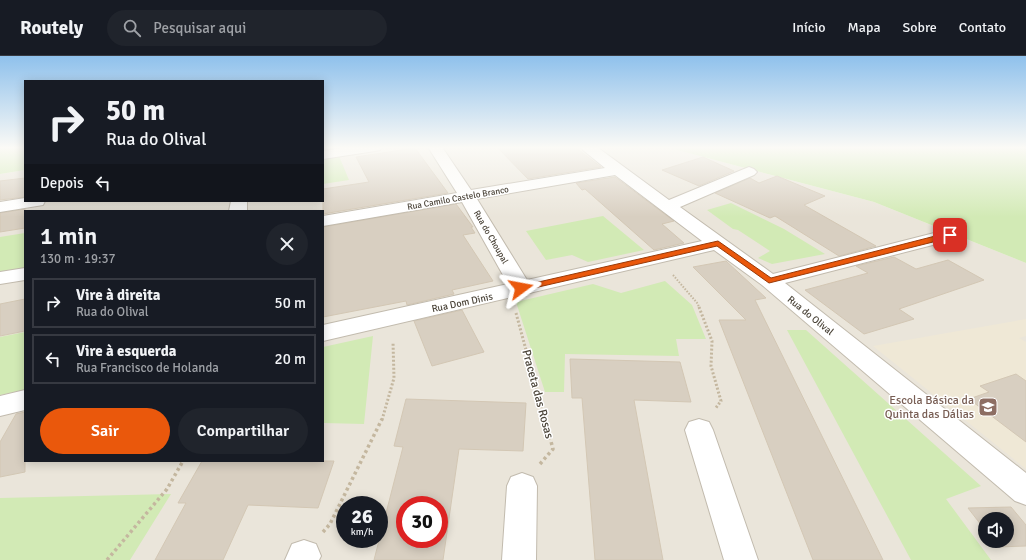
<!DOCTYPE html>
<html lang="pt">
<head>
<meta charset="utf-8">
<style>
	body { margin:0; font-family:Signika,sans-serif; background:#20242c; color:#f1f3f6; height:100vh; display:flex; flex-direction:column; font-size:15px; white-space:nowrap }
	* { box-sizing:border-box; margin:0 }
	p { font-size:13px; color:#9ea1a6 }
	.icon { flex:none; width:22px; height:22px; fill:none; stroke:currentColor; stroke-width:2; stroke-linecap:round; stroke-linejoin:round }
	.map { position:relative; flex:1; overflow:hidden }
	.drawer { position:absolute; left:24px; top:154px; width:300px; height:252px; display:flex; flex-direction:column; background:#171b24; border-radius:0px; box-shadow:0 2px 10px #0003 }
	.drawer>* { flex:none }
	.hud { position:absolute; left:24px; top:24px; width:300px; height:122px; border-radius:0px; box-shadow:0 2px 10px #0003; background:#171b24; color:#f1f3f6; overflow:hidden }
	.controls { position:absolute; left:978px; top:456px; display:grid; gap:8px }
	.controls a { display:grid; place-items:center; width:36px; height:36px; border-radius:50%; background:#171b24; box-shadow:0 2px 10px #0003; font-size:20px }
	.speed { position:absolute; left:336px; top:440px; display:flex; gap:8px; font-size:20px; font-weight:700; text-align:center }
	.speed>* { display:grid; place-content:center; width:52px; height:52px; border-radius:50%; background:#171b24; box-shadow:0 2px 10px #0003; line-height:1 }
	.speed small { font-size:10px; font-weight:400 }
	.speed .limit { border:6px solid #d22; background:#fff; color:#111 }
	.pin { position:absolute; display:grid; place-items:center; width:34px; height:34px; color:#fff; margin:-17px; border-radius:8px; box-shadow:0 2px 6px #0006 }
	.me { position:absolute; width:44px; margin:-22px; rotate:77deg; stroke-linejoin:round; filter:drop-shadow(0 0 3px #0008) }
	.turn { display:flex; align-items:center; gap:14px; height:84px; padding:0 16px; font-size:18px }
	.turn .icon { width:52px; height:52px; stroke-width:2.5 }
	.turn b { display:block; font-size:28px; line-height:34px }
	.then { display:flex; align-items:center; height:38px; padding:0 16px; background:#0003; gap:8px; font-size:15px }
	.round { display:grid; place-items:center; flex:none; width:42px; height:42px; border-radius:21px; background:#20242c }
	.head { display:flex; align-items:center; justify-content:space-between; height:68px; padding:0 16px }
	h1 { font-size:24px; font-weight:600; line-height:30px }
	.button { display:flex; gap:8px; margin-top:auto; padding:8px 16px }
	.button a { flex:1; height:46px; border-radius:24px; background:#ea580c; color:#fff; font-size:16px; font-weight:600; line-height:46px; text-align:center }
	.button a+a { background:#20242c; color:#f1f3f6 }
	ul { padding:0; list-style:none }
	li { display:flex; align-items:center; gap:12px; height:50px; margin:0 8px 6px; padding:0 8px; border:2px solid #363941; border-radius:0px }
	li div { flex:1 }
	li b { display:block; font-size:15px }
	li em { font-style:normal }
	header { display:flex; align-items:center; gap:24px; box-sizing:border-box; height:56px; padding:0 20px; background:#171b24; border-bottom:1px solid #363941 }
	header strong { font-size:19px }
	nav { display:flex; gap:22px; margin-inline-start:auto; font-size:14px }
	.search { width:280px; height:36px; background:#20242c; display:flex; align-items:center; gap:10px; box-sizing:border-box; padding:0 14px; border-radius:22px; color:#9ea1a6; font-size:15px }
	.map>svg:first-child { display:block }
	.residential { fill:#eae5da; fill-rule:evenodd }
	.education { fill:#efe8d6 }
	.green { fill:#d2eab5 }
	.building { fill:#d8cfc1; stroke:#d3c7b4; fill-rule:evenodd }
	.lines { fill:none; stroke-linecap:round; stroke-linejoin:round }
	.minor-casing { stroke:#c2bbae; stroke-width:2 }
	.path-far2 { stroke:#c4b79f; stroke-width:2; stroke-dasharray:1.5 1.5; stroke-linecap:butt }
	.path-far1 { stroke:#c4b79f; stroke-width:3; stroke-dasharray:2 2; stroke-linecap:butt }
	.path { stroke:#c4b79f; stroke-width:3.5; stroke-dasharray:3 3; stroke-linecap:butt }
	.minor { fill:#fff; fill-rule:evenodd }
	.route { fill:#ea580c; stroke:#983908 }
	.labels { text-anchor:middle; stroke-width:3; stroke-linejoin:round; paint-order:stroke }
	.far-street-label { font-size:9px; fill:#4b4439; stroke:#fff }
	.street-label { font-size:10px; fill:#4b4439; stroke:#fff }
	.near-street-label { font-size:12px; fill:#4b4439; stroke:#fff }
	.near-education-label { font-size:12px; fill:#785e54; stroke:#fff; text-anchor:end }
</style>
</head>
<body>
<header>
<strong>Routely</strong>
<div class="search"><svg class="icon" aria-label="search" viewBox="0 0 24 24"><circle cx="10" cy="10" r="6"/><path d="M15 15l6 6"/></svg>Pesquisar aqui</div>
<nav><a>Início</a><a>Mapa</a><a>Sobre</a><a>Contato</a></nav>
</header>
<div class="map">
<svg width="1026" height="504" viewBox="0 0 1026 504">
	<rect width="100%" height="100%" fill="#f6f3ec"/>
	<path class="residential" d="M323,91H666L874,146L1026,207V504H0V118L25,114V145H323ZM25,155H323V405H25ZM345,449H379V483H345ZM405,449H439V483H405ZM985,463H1007V485H985Z"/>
	<path class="education" d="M1026,263V280L1019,282L1026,286V413L873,290Z"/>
	<path class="green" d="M0,91H25V114L0,118Z
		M666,91H1026V207L874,146Z
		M339,100L349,124L323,128V102Z
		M731,147L784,173L825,198L772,208L758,202L770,195L738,174L733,173L707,154Z
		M603,160L644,194L588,206L572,199L546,204L526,175Z
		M25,177V212L0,216V181Z
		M665,225L692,249L706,283H676L679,300L565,298L564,336H545L516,246L593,228L621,237Z
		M787,274H806L981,430L946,443L991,504H911Z
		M25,276V332L24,334L0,339V281Z
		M373,280L364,368L323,367V291Z
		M171,438L130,504H0V442Z"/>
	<path class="building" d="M497,91H575L601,111L528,123Z
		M415,92L448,137L323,158V133L369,126L356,101Z
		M703,101L734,115L699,130L662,114Z
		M777,120L825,140L804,149L876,190L839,200L775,160L770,162L715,137L750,122L759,127Z
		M615,121L674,165L662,168L684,187L654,194L585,133L582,134L576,127Z
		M25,122V141L0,144V125Z
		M456,148L473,171H471L475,177L463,179L493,225L452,234L454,238L407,249L406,245L323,261V171Z
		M25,153V172L0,176V157Z
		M894,201L916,213L948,204L984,224L899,253L914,263L864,278L805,234L868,217L856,210Z
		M726,205L766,242L755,244L883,504H813L719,264H746L693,211Z
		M25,243V275L0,280V248Z
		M462,254L484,296L432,310L414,265Z
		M570,303L680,306L691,346L634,344L663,504H595L582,342H572Z
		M1016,318L1026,325V386L969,343L989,336L980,330Z
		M406,343L526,347L523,395L459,393L443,504H374L403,391L394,390ZM405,449H439V483H405Z
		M25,356V416L0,421V386L16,358Z
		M202,405H334L318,452L248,449L223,504H155L186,447H178Z
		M1011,451L1026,469V490L997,491L993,485H1007V463H985V474L968,452Z"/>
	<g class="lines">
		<defs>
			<path id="minor" d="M349,91H382L380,94L375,95L323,103V95Z
				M428,91H442L471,134L605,112L583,94L581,91H597L669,144L744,113L749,111L754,113L757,116L754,119L680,151L773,218L950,173L956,175L959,179L956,183L785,227L1026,417V449L1015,445L762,229L714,194L323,285V269L508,228L462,146L323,170V160L457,137ZM615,119L702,185L527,224L477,143Z
				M25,142V145H45L43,149L37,150L0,156V146Z
				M231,145H247V155H229Z
				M25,212V224L0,228V216Z
				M25,334V354L0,360V340Z
				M699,363L709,366L713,374L758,504H724L685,374L689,366Z
				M522,417L533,421L537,430L536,504H502L507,430L511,421Z
				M304,484L316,488L321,500L319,504H285L292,488Z"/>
		</defs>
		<use href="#minor" class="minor-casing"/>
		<path class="path-far2" d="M673,219L698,248L699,252"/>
		<path class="path-far1" d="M699,251L712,285L711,310L721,345L715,353
			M516,257L545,364
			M382,364L394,322L393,286"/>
		<path class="path" d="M540,408L553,393L545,363
			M323,476L330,468L382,363
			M107,504L167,433L183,405"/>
		<use href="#minor" class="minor"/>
	</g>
	<linearGradient id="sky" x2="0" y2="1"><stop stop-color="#8fc1ec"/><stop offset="0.57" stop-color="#fbfaf6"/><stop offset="1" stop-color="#fbfaf6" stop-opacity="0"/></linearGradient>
	<rect width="1026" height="161" fill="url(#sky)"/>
	<path class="route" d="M947,177H953L954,179L953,181L769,227L717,190L521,235L517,232L521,230L718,185L771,222Z"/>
	<defs>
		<symbol id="school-square" viewBox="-11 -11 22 22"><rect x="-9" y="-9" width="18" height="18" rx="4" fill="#8d6e63" stroke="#fff"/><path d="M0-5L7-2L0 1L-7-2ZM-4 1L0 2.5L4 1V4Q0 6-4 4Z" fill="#fff"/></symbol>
	</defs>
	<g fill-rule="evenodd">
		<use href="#school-square" x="977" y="340" width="22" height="22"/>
	</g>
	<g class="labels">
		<g class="far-street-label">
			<text transform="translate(458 142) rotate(-10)" y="3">Rua Camilo Castelo Branco</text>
			<text transform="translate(491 181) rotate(60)" y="3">Rua do Choupal</text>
		</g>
		<g class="street-label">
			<text transform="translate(462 246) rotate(-12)" y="4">Rua Dom Dinis</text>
			<text transform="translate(811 259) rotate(39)" y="4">Rua do Olival</text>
		</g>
		<g class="near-street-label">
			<text transform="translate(538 338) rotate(75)" y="4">Praceta das Rosas</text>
		</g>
		<g class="near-education-label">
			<text x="974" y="348">Escola Básica da<tspan x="974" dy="14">Quinta das Dálias</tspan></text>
		</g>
	</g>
</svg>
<div class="controls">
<a><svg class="icon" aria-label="sound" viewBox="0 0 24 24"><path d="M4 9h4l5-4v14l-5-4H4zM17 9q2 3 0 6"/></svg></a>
</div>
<div class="speed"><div>26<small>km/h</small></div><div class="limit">30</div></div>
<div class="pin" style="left:950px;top:179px;background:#d93025"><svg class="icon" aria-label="arrive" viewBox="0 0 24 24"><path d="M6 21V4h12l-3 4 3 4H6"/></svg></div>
<svg class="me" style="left:521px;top:232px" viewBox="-20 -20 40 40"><path d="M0-17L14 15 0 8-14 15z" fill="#ea580c" stroke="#fff" stroke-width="4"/></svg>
<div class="hud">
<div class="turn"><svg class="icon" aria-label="right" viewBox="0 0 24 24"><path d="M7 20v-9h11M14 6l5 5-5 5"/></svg><div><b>50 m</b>Rua do Olival</div></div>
<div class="then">Depois<svg class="icon" aria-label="left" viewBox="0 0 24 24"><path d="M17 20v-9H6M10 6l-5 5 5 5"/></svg></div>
</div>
<section class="drawer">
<div class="head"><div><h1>1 min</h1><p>130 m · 19:37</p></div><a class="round"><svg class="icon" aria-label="close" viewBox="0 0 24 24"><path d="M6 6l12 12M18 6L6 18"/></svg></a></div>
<ul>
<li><svg class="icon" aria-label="right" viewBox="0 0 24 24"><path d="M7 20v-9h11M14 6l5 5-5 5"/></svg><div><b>Vire à direita</b><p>Rua do Olival</p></div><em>50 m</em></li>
<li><svg class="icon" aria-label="left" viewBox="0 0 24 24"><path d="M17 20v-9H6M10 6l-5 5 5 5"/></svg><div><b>Vire à esquerda</b><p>Rua Francisco de Holanda</p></div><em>20 m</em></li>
</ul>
<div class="button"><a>Sair</a><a>Compartilhar</a></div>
</section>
</div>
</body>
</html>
